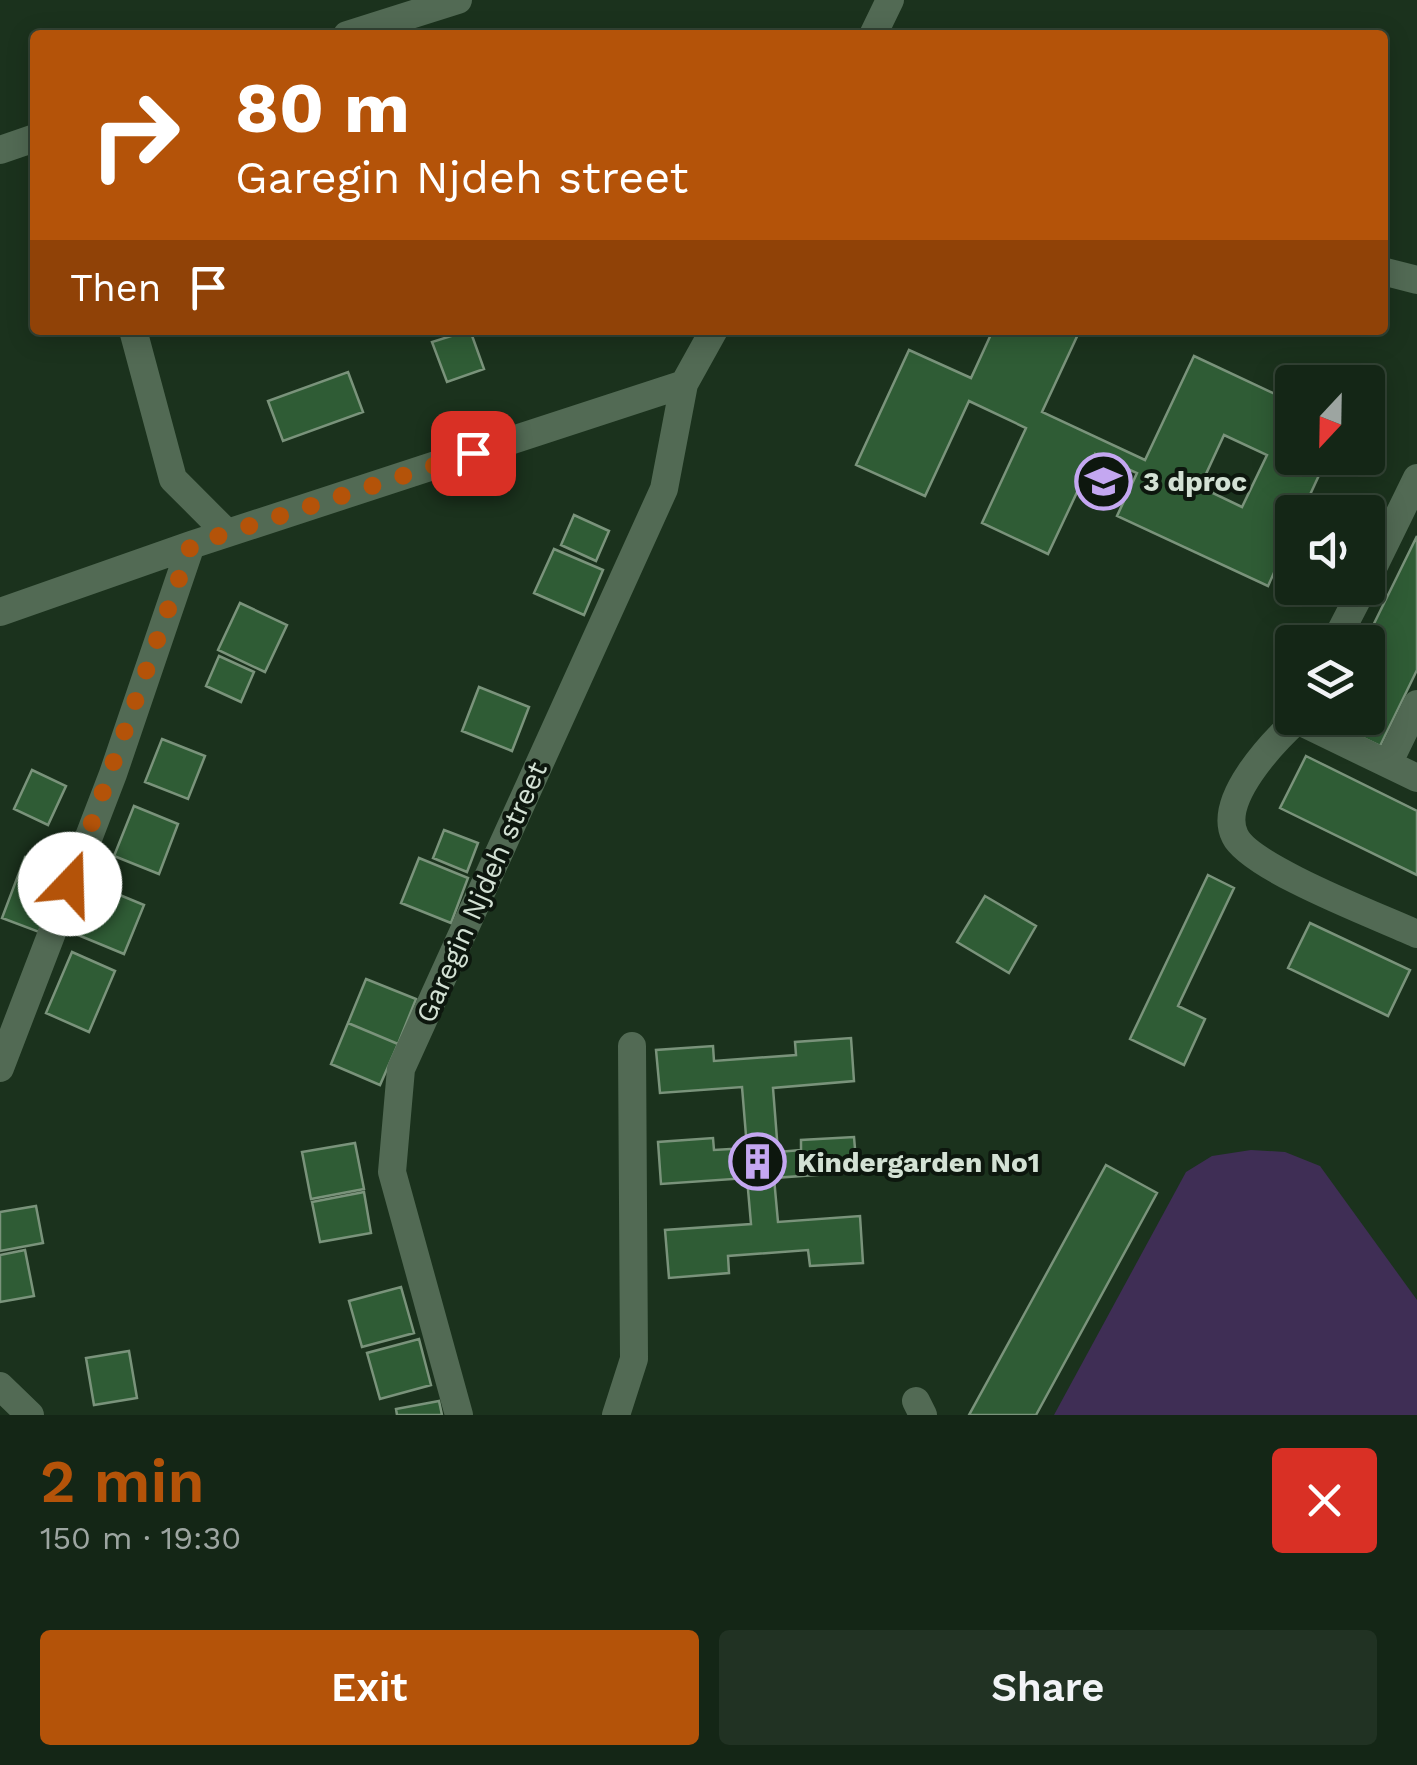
<!DOCTYPE html>
<html lang="en">
<head>
<meta charset="utf-8">
<style>
	body { margin:0; font-family:"Work Sans",sans-serif; background:#213223; color:#f1f3f6; height:100vh; display:flex; flex-direction:column; font-size:38px; white-space:nowrap }
	* { box-sizing:border-box; margin:0 }
	p { font-size:32px; color:#9da5a1 }
	.icon { flex:none; width:55px; height:55px; fill:none; stroke:currentColor; stroke-width:2; stroke-linecap:round; stroke-linejoin:round }
	.map { position:relative; height:1415px; overflow:hidden }
	.drawer { display:flex; flex-direction:column; background:#142616; flex:1 }
	.drawer>* { flex:none }
	.guide { position:absolute; left:30px; top:30px; width:1358px; height:305px; border-radius:10px; box-shadow:0 5px 25px #0003,0 0 0 2px #334335; background:#b45309; color:#fff; overflow:hidden }
	.needle { width:65px; rotate:202deg }
	.controls { position:absolute; left:1275px; top:365px; display:grid; gap:20px }
	.controls a { display:grid; place-items:center; width:110px; height:110px; border-radius:10px; background:#142616; box-shadow:0 5px 25px #0003,0 0 0 2px #334335; font-size:50px }
	.pin { position:absolute; display:grid; place-items:center; width:85px; height:85px; color:#fff; margin:-42px; border-radius:20px; box-shadow:0 5px 15px #0006 }
	.me { position:absolute; width:110px; margin:-55px; rotate:21deg; stroke-linejoin:round; filter:drop-shadow(0 0 8px #0008) }
	.turn { display:flex; align-items:center; gap:35px; height:210px; padding:0 40px; font-size:45px }
	.turn .icon { width:130px; height:130px; stroke-width:2.5 }
	.turn b { display:block; font-size:70px; line-height:85px }
	.then { display:flex; align-items:center; height:95px; padding:0 40px; background:#0003; gap:20px; font-size:38px }
	.round { display:grid; place-items:center; flex:none; width:105px; height:105px; border-radius:10px; background:#213223 }
	.headline { display:flex; align-items:center; justify-content:space-between; height:170px; padding:0 40px }
	h1 { font-size:60px; font-weight:600; line-height:75px; color:#b45309 }
	.cta { display:flex; gap:20px; margin-top:auto; padding:20px 40px }
	.cta a { flex:1; height:115px; border-radius:10px; background:#b45309; color:#fff; font-size:40px; font-weight:600; line-height:115px; text-align:center }
	.cta a+a { background:#213223; color:#f1f3f6 }
	.map>svg:first-child { display:block }
	.green { fill:#3f2e55 }
	.building { fill:#2f5c35; stroke:#7a937b; stroke-width:2.5; fill-rule:evenodd }
	.lines { fill:none; stroke-linecap:round; stroke-linejoin:round }
	.minor { stroke:#526a54; stroke-width:28 }
	.route { stroke:#b45309; stroke-width:18; stroke-dasharray:0 32.4 }
	.labels { text-anchor:middle; stroke-width:8; stroke-linejoin:round; paint-order:stroke }
	.poi-label { font-size:28px; font-weight:bold; fill:#d3e1d4; stroke:#0d170e; text-anchor:start }
	.street-label { font-size:28px; fill:#d3e1d4; stroke:#0d170e }
</style>
</head>
<body>
<div class="map">
<svg width="1417" height="1415" viewBox="0 0 1417 1415">
	<rect width="100%" height="100%" fill="#1b321d"/>
	<path class="green" d="M1251,1150L1285,1152L1320,1166L1417,1300V1415H1054L1186,1172L1212,1156Z"/>
	<path class="building" d="M470,330L484,369L447,382L432,342Z
		M993,330H1080L1042,412L1145,460L1194,356L1292,402V458H1327L1302,512H1292V533L1268,586L1117,516L1137,473L1095,454L1048,554L982,523L1026,428L969,401L925,496L856,465L909,350L971,378ZM1224,435L1267,455L1242,507L1200,487Z
		M348,372L363,412L283,441L268,401Z
		M574,515L609,531L596,561L561,545Z
		M1417,536V670L1380,746L1327,721L1368,718L1365,642Z
		M554,549L603,570L584,615L534,593Z
		M240,603L287,625L265,672L218,650Z
		M219,656L254,672L241,702L206,686Z
		M479,687L529,707L512,751L462,731Z
		M162,739L205,756L188,799L145,782Z
		M1306,756L1417,811V875L1280,808Z
		M32,770L66,786L48,825L14,809Z
		M134,806L178,824L159,874L114,856Z
		M444,830L478,843L467,872L433,858Z
		M25,857L62,871L39,932L2,918Z
		M419,858L468,878L451,923L401,903Z
		M1208,875L1234,888L1178,1006L1205,1019L1184,1065L1130,1039Z
		M98,886L144,905L124,954L78,935Z
		M985,896L1036,926L1009,973L957,942Z
		M1310,923L1410,970L1388,1016L1288,968Z
		M72,952L115,971L89,1032L46,1013Z
		M366,979L416,999L398,1044L348,1023Z
		M348,1023L398,1044L380,1085L331,1064Z
		M851,1038L854,1081L773,1088L778,1152L801,1150V1140L854,1137L857,1172L774,1178L778,1222L860,1216L863,1263L810,1266L808,1250L728,1256L729,1273L669,1278L665,1230L751,1224L747,1178L661,1184L658,1142L713,1138L714,1150L747,1148L742,1087L660,1093L656,1050L713,1046L714,1061L796,1055L795,1042Z
		M355,1143L364,1189L311,1199L302,1152Z
		M1106,1165L1157,1193L1036,1415H969Z
		M364,1192L371,1233L320,1242L312,1202Z
		M36,1206L43,1243L0,1251V1212Z
		M25,1250L34,1296L0,1302V1255Z
		M401,1287L414,1333L362,1347L349,1301Z
		M419,1339L431,1385L380,1399L367,1353Z
		M129,1351L137,1398L94,1405L86,1358Z
		M439,1401L442,1415H397L396,1409Z"/>
	<g class="lines">
		<path class="minor" d="M347,35L458,0
			M873,35L890,0
			M0,150L35,138
			M1382,271L1417,280
			M133,330L173,479L227,533
			M1368,578L1417,478
			M0,612L191,545L684,384
			M1335,642L1363,588
			M1388,764L1417,704
			M1417,778L1297,720C1273,742 1217,800 1235,836C1250,868 1380,917 1417,934
			M0,1068L113,774L191,545
			M0,1386L30,1415
			M916,1401L923,1415
			M459,1415L392,1172L401,1069L664,489L684,384L714,330
			M616,1415L634,1359L632,1046"/>
	</g>
	<g class="lines">
		<path class="route" d="M70,884L191,545L473,453"/>
	</g>
	<defs>
		<symbol id="school-ring" viewBox="-11 -11 22 22"><circle r="9.5" fill="#0d170e" stroke="#c4a7f1" stroke-width="1.5"/><path d="M0-5L7-2L0 1L-7-2ZM-4 1L0 2.5L4 1V4Q0 6-4 4Z" fill="#c4a7f1"/></symbol>
		<symbol id="building-ring" viewBox="-11 -11 22 22"><circle r="9.5" fill="#0d170e" stroke="#c4a7f1" stroke-width="1.5"/><path d="M-4-6H4V6H1V3H-1V6H-4ZM-2.5-4.3h1.7v1.8h-1.7ZM.8-4.3h1.7v1.8H.8ZM-2.5-1h1.7V.8h-1.7ZM.8-1h1.7V.8H.8Z" fill="#c4a7f1"/></symbol>
	</defs>
	<g fill-rule="evenodd">
		<use href="#school-ring" x="1072" y="450" width="63" height="63"/>
		<use href="#building-ring" x="726" y="1130" width="63" height="63"/>
	</g>
	<g class="labels">
		<g class="poi-label">
			<text x="1143" y="491">3 dproc</text>
			<text x="797" y="1172">Kindergarden No1</text>
		</g>
		<g class="street-label">
			<text transform="translate(481 892) rotate(-66)" y="10">Garegin Njdeh street</text>
		</g>
	</g>
</svg>
<div class="controls">
<a><svg class="needle" viewBox="-14 -14 28 28"><path d="M0-13l5 13h-10z" fill="#e53935"/><path d="M0 13l5-13h-10z" fill="#9da5a1"/></svg></a>
<a><svg class="icon" aria-label="sound" viewBox="0 0 24 24"><path d="M4 9h4l5-4v14l-5-4H4zM17 9q2 3 0 6"/></svg></a>
<a><svg class="icon" aria-label="layers" viewBox="0 0 24 24"><path d="M12 4l9 5-9 5-9-5zM3 14l9 5 9-5"/></svg></a>
</div>
<div class="pin" style="left:473px;top:453px;background:#d93025"><svg class="icon" aria-label="arrive" viewBox="0 0 24 24"><path d="M6 21V4h12l-3 4 3 4H6"/></svg></div>
<svg class="me" style="left:70px;top:884px" viewBox="-20 -20 40 40"><circle r="19" fill="#fff"/><path d="M0-13L10 11 0 6-10 11z" fill="#b45309"/></svg>
<div class="guide">
<div class="turn"><svg class="icon" aria-label="right" viewBox="0 0 24 24"><path d="M7 20v-9h11M14 6l5 5-5 5"/></svg><div><b>80 m</b>Garegin Njdeh street</div></div>
<div class="then">Then<svg class="icon" aria-label="arrive" viewBox="0 0 24 24"><path d="M6 21V4h12l-3 4 3 4H6"/></svg></div>
</div>
</div>
<section class="drawer">
<div class="headline"><div><h1>2 min</h1><p>150 m · 19:30</p></div><a class="round" style="background:#d93025;color:#fff"><svg class="icon" aria-label="close" viewBox="0 0 24 24"><path d="M6 6l12 12M18 6L6 18"/></svg></a></div>
<div class="cta"><a>Exit</a><a>Share</a></div>
</section>
</body>
</html>
